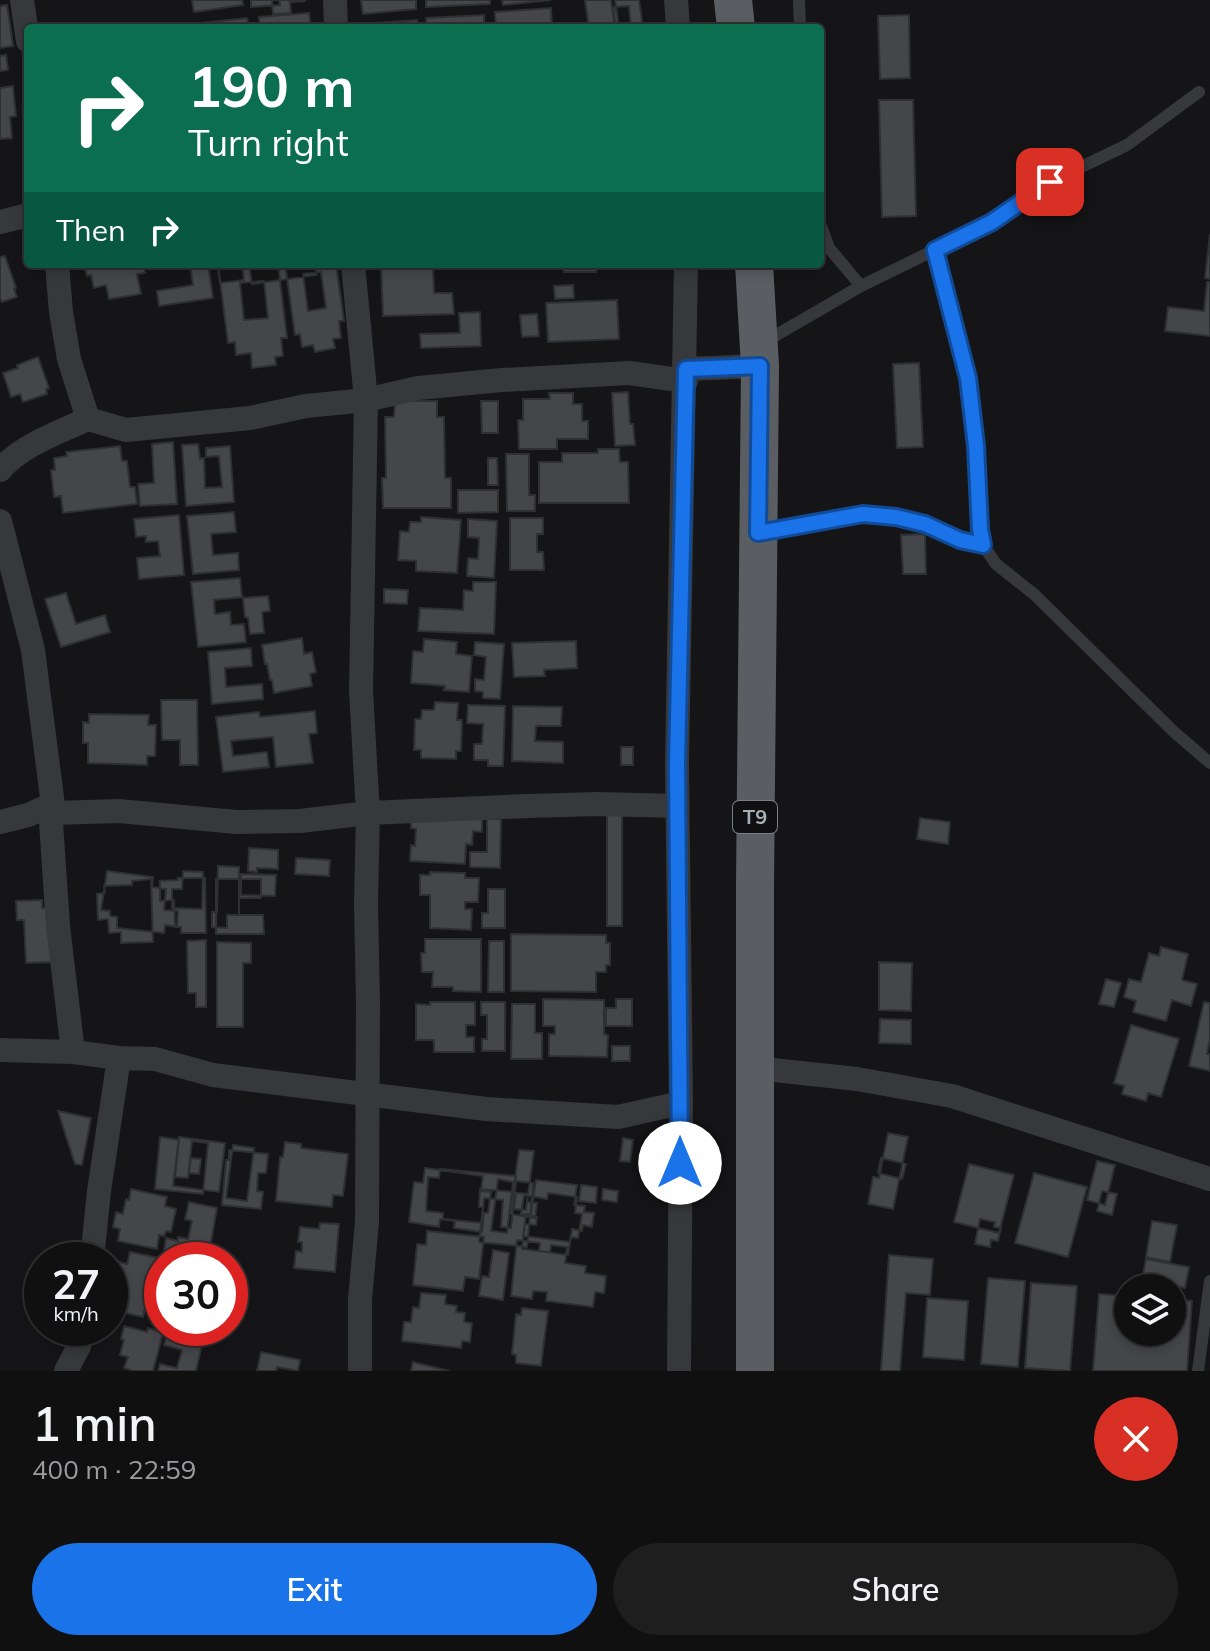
<!DOCTYPE html>
<html lang="en">
<head>
<meta charset="utf-8">
<style>
	body { margin:0; font-family:Mulish,sans-serif; background:#1e1e1f; color:#f1f3f6; height:100vh; display:flex; flex-direction:column; font-size:30px; white-space:nowrap }
	* { box-sizing:border-box; margin:0 }
	p { font-size:26px; color:#9c9d9f }
	.icon { flex:none; width:44px; height:44px; fill:none; stroke:currentColor; stroke-width:2; stroke-linecap:round; stroke-linejoin:round }
	.map { position:relative; height:1371px; overflow:hidden }
	.sheet { display:flex; flex-direction:column; background:#101011; flex:1 }
	.sheet>* { flex:none }
	.hud { position:absolute; left:24px; top:24px; width:800px; height:244px; border-radius:8px; box-shadow:0 4px 12px #0003,0 0 0 2px #303031; background:#0b6e4f; color:#fff; overflow:hidden }
	.controls { position:absolute; left:1114px; top:1274px; display:grid; gap:16px }
	.controls a { display:grid; place-items:center; width:72px; height:72px; border-radius:50%; background:#101011; box-shadow:0 4px 12px #0003,0 0 0 2px #303031; font-size:40px }
	.speed { position:absolute; left:24px; top:1242px; display:flex; gap:16px; font-size:40px; font-weight:700; text-align:center }
	.speed>* { display:grid; place-content:center; width:104px; height:104px; border-radius:50%; background:#101011; box-shadow:0 4px 12px #0003,0 0 0 2px #303031; line-height:1 }
	.speed small { font-size:20px; font-weight:400 }
	.speed .limit { border:12px solid #d22; background:#fff; color:#111 }
	.pin { position:absolute; display:grid; place-items:center; width:68px; height:68px; color:#fff; margin:-34px; border-radius:16px; box-shadow:0 4px 12px #0006 }
	.me { position:absolute; width:88px; margin:-44px; rotate:0deg; stroke-linejoin:round; filter:drop-shadow(0 0 6px #0008) }
	.turn { display:flex; align-items:center; gap:28px; height:168px; padding:0 32px; font-size:36px }
	.turn .icon { width:104px; height:104px; stroke-width:2.5 }
	.turn b { display:block; font-size:56px; line-height:68px }
	.then { display:flex; align-items:center; height:76px; padding:0 32px; background:#0003; gap:16px; font-size:30px }
	.round { display:grid; place-items:center; flex:none; width:84px; height:84px; border-radius:42px; background:#1e1e1f }
	.summary { display:flex; align-items:center; justify-content:space-between; height:136px; padding:0 32px }
	h1 { font-size:48px; font-weight:600; line-height:60px }
	.cta { display:flex; gap:16px; margin-top:auto; padding:16px 32px }
	.cta a { flex:1; height:92px; border-radius:48px; background:#1a73e8; color:#fff; font-size:32px; font-weight:600; line-height:92px; text-align:center }
	.cta a+a { background:#1e1e1f; color:#f1f3f6 }
	.map>svg:first-child { display:block }
	.building { fill:#44464a; stroke:#2f3032; stroke-width:2; fill-rule:evenodd }
	.lines { fill:none; stroke-linecap:round; stroke-linejoin:round }
	.service { stroke:#36383b; stroke-width:12 }
	.minor { stroke:#36383b; stroke-width:24 }
	.trunk { stroke:#5a5e63; stroke-width:38 }
	.route-casing { stroke:#114b97; stroke-width:20 }
	.route { stroke:#1a73e8; stroke-width:14 }
	.labels { text-anchor:middle; stroke-width:6; stroke-linejoin:round; paint-order:stroke }
	.shield { fill:#101012; stroke:#7a7f85; stroke-width:2 }
	.shield-label { font-size:20px; font-weight:bold; fill:#a8afb6 }
</style>
</head>
<body>
<div class="map">
<svg width="1210" height="1371" viewBox="0 0 1210 1371">
	<rect width="100%" height="100%" fill="#151517"/>
	<path class="building" d="M192,0H242L243,5L194,12Z
		M251,0H279L280,5L251,7Z
		M272,0H305V1L290,2L291,13L273,14Z
		M361,0H416V9L363,14Z
		M426,0H490V4L426,7Z
		M502,0H551L503,5Z
		M585,0H611L615,28H589Z
		M615,0H639L643,28H619Z
		M7,5L13,46L0,48V6Z
		M629,6L631,28H615L614,7Z
		M551,8L552,28H496L495,12Z
		M309,13L311,28H260L259,17Z
		M484,15V28H427L426,18Z
		M909,15L910,78L880,79L878,16Z
		M247,18L249,28H193V24Z
		M417,20L418,28H360V24Z
		M6,55L8,70L0,71V56Z
		M13,86L16,116L10,117L12,138L0,139V88Z
		M879,100H913L916,216L882,217Z
		M1210,234V279L1205,278Z
		M5,256L16,288L14,289L17,297L2,302L0,298V257Z
		M84,264H143L145,273L137,274L141,294L109,299L106,285L94,288L91,275L87,276Z
		M190,264H208L213,298L159,306L157,291L193,285Z
		M217,264H242L244,280L220,283Z
		M218,264H278L287,338H281L283,356L275,357L276,365L252,368L251,353L236,355L235,342L228,343ZM264,281L268,318L244,320L240,283Z
		M249,264H324V265L315,266L317,275L252,284Z
		M285,264H336L344,321H339L341,338L333,339L335,348L315,352L313,345L302,347L300,334L295,335ZM321,272L326,308L308,311L303,274Z
		M381,264H433L434,293H452L454,314L383,316Z
		M564,264H596V272H564Z
		M1207,282H1210V336L1165,331L1168,307L1204,311Z
		M573,285L574,298L555,299L554,286Z
		M617,300L619,339L548,342L546,303Z
		M480,312L481,346L421,348L420,334L460,333L459,313Z
		M537,314L539,336L522,337L520,315Z
		M38,357L49,388L46,389L47,394L23,402L20,394L11,397L3,373L18,368L17,365Z
		M919,363L923,447L897,448L893,364Z
		M628,392L630,424H633L635,445L615,446L612,393Z
		M549,393H573V404H582V421H588V439H557V449H519L518,420H523V399H550Z
		M395,401H437V417H444L445,478H451V508H383L382,478H386L385,417H394Z
		M481,401H498V433H482Z
		M173,442L177,504L140,506L138,484L154,483L152,444Z
		M198,444L200,459L204,458L205,488L222,487L219,456L206,457V448L230,446L234,502L186,506L182,445Z
		M120,446L122,461H127L130,487H135L137,504L63,513L61,496L54,497L51,470H55L54,458L67,456L66,452Z
		M598,449H619L620,462H628L629,503H539V462H562V453H598Z
		M506,454H529V495H535V511H507Z
		M488,458H497L498,485H488Z
		M458,490H498V512L458,513Z
		M234,512L236,532L211,534L213,555L238,553L239,570L193,574L187,516Z
		M179,515L184,575L139,579L137,558L160,556L158,541L146,542V536L136,537L134,519Z
		M421,517L461,520L457,573L416,571V561L398,560L400,531L409,532L410,522H421Z
		M510,518H543V534H537V552H543L544,570H510Z
		M468,519L497,521L494,578L467,576L468,558L478,559L479,538L468,537Z
		M925,534L926,574H903L901,535Z
		M240,578L242,597L214,600L215,614L230,612L231,625L244,624L246,642L198,647L191,582Z
		M473,582H496L494,634L418,631L420,608L463,610L464,590L473,591Z
		M384,589L408,590L407,604L384,603Z
		M66,593L76,624L105,615L110,632L61,647L45,599Z
		M268,596L270,611L262,612L264,633L250,634L248,618L245,617L243,598Z
		M302,638L304,654L312,652L316,672L310,674L312,686L274,693L272,680H270L267,664H265L262,645Z
		M424,639L457,642L456,654L472,656L469,692L444,690L445,686L411,683L413,651L423,652Z
		M576,641L577,668L544,670L545,676L514,677L512,643Z
		M475,642L504,644L500,699L483,698V692L475,691V679L484,680L486,657L474,655Z
		M251,648L252,666L225,668L226,687L262,684L263,699L212,704L208,652Z
		M161,700H197L198,765H180V740H162Z
		M435,702L458,703L457,720H462L461,751H456V759L421,758V750H414L415,719H421L422,710H434Z
		M468,705L505,706L503,766H488V760H474V744H482L483,724L467,723Z
		M513,706L562,707L561,726H536L535,741L563,742V763L512,761Z
		M315,711L317,733L309,734L313,763L276,767L273,737L231,741L233,756L267,752L269,767L223,772L216,717L259,712L260,717Z
		M89,714L149,715L148,725H156L155,756H147V765L88,763V743H83V722L89,723Z
		M621,747H633V765H621Z
		M411,813L482,817V832L473,831L472,845L466,844L465,864L410,861L411,845L415,846L416,829L411,828Z
		M607,813H622V926H607Z
		M920,818L950,822L948,844L917,839Z
		M487,819H501L500,868L470,867V852H487Z
		M249,848L278,850V869L257,868V872L248,871Z
		M296,858L330,860L329,876L295,874Z
		M218,866L239,867V915H227V928L212,927V912H217Z
		M107,871L153,877L152,887L166,889L164,910L178,911L177,927L165,925L164,933L117,928V917L110,916V911L101,910Z
		M183,871L203,872L202,909L172,908V889H182Z
		M430,872L465,873V878H479L478,902H465V909H472L471,930L430,928V895H420V875H430Z
		M241,874L276,875L275,896L241,895Z
		M178,878H205L206,933H181V927H175L174,900L160,901V881L178,880Z
		M151,879L153,942L121,943V932L109,933L108,919L98,920L97,894L105,893L104,886L132,885V881Z
		M216,879H261V898H239V915H263L264,934H216Z
		M488,889H505V928H482V913H488Z
		M42,900V908H50L53,962L26,963L24,920H17L16,901Z
		M511,934L606,935V943H610V965H606V972H596V992L511,991Z
		M425,939H481V992L453,991V987H432L433,972H422L421,953H425Z
		M206,940V1007H196V993H188L187,941Z
		M489,941H504V992H488Z
		M217,942L251,943V963H243V1027H217Z
		M1161,947L1188,954L1182,980L1197,984L1191,1006L1172,1000L1166,1021L1133,1012L1136,1001L1124,997L1129,979L1141,982L1149,953L1159,956Z
		M879,962L912,963L911,1011L879,1010Z
		M1106,979L1121,983L1114,1007L1099,1004Z
		M543,999L604,1000V1034L608,1035L607,1057L549,1056V1034H555V1026H543Z
		M616,999H632V1026H606V1008H616Z
		M430,1002H475V1025H466V1037H474V1052H434V1040H416V1004L430,1005Z
		M481,1002H505V1051H482V1039H487V1015H481Z
		M1204,1002L1210,1003V1039L1207,1054H1210V1071L1189,1066Z
		M512,1004H535V1033H542V1059H511Z
		M880,1019L911,1020V1044L879,1043Z
		M1131,1025L1179,1039L1161,1097L1148,1093L1146,1101L1122,1094L1124,1086L1114,1083Z
		M612,1046H630V1061H612Z
		M58,1111L91,1118L82,1165L75,1164Z
		M888,1133L908,1137L893,1209L868,1204L873,1177L879,1178Z
		M160,1137L179,1140L175,1177L188,1178L192,1141L208,1143L203,1194L155,1189Z
		M179,1137L225,1143L219,1192L173,1186ZM191,1158L201,1159L199,1174L189,1173Z
		M623,1138L633,1140L630,1162L620,1161Z
		M285,1142L301,1144V1148L348,1154L343,1196L333,1195L332,1207L276,1201L280,1157H283Z
		M233,1145L254,1148L247,1201L226,1198Z
		M229,1150L268,1154L266,1173H258L257,1191L263,1192L261,1209L222,1205L226,1160H229Z
		M519,1150L534,1151L527,1202L537,1203L535,1218L510,1214Z
		M881,1158L906,1164L902,1179L878,1173Z
		M1097,1161L1115,1165L1105,1205L1087,1200Z
		M969,1164L1014,1175L999,1233L954,1222Z
		M425,1168L483,1176L481,1191L491,1192L488,1213H484L482,1232L454,1228L455,1221L440,1219L439,1227L409,1222L414,1182L423,1183Z
		M440,1169L516,1176L515,1192L480,1189L479,1207H483L482,1223L443,1219V1213L426,1211L428,1177L439,1178Z
		M1034,1173L1087,1187L1068,1257L1015,1243Z
		M498,1179L513,1182L507,1233L491,1231Z
		M536,1180L577,1185L574,1205L585,1206L584,1212L594,1213L592,1227L583,1225L582,1231L572,1229L570,1242L523,1236L526,1214H531Z
		M516,1181L533,1183L527,1247L479,1242L484,1198L503,1200L501,1227L511,1228Z
		M581,1185L597,1187L596,1203L579,1201Z
		M131,1189L167,1197L165,1206L176,1209L171,1232L166,1231L164,1236L159,1235L157,1249L118,1241L120,1229L113,1227L116,1212L123,1214L126,1199L129,1200Z
		M603,1189L618,1191L617,1202L602,1200Z
		M1102,1191L1117,1194L1112,1215L1097,1211Z
		M516,1193L528,1194L526,1210L514,1209Z
		M548,1193L577,1197L575,1213L582,1214L578,1238L571,1237L568,1255L522,1249L525,1224L536,1225L537,1217L521,1214L524,1195L547,1199Z
		M189,1202L217,1208L208,1259L164,1250L166,1238L178,1241V1237L188,1239L192,1221L185,1219Z
		M980,1219L995,1222L994,1227L1001,1228L998,1241L991,1240L990,1247L975,1244Z
		M1152,1221L1177,1225L1170,1262L1146,1257Z
		M320,1223L339,1224L335,1272L294,1268L296,1251L302,1252V1242H298L300,1227L319,1229Z
		M427,1231L484,1237L479,1279L465,1277L463,1291L413,1285L417,1244L426,1245Z
		M517,1240L540,1243L539,1251L550,1252L551,1245L567,1247L565,1263L586,1266L585,1273L606,1276L604,1293L595,1292L593,1307L546,1301L547,1292L533,1291L532,1299L511,1296Z
		M493,1250L509,1253L503,1300L479,1296L482,1276L489,1277Z
		M130,1252L164,1259L162,1260L161,1273L157,1272L151,1301L147,1300L143,1317L121,1312L122,1307L113,1305L114,1300L110,1299L112,1288H110L112,1260L127,1264Z
		M889,1255L933,1259L930,1295L906,1293L900,1371H881Z
		M1146,1259L1189,1267L1185,1288L1142,1280Z
		M230,1276L242,1277L239,1294H235L230,1328Z
		M988,1278L1025,1281L1018,1367L981,1364Z
		M1031,1283L1077,1286L1070,1371L1025,1368Z
		M421,1293L446,1295L445,1304L457,1306L456,1312L465,1313L464,1322L472,1323L470,1342L462,1341L461,1348L402,1341L404,1322H411L413,1307L419,1308Z
		M1099,1294L1128,1296V1332H1172V1299L1192,1301L1187,1371H1093Z
		M927,1298L968,1301L964,1360L923,1357Z
		M522,1308L548,1311L541,1366L516,1363V1355L512,1354L516,1314L521,1315Z
		M124,1326L147,1332L148,1328L163,1333L153,1371H133L124,1368L128,1357L120,1355L124,1340L121,1339Z
		M168,1331L203,1340L196,1371H158L160,1364L177,1368L182,1350L164,1345Z
		M261,1352L300,1360L298,1371L277,1367L276,1371H257Z
		M413,1362L449,1371H411Z"/>
	<g class="lines">
		<path class="service" d="M799,0L800,28
			M820,223L829,248L861,286
			M935,250L968,378L976,446L980,529L983,545L996,564L1035,595L1173,731L1210,763
			M766,341L861,286L992,222L1050,182L1127,145L1199,92
			M761,533L863,514L896,517L925,524L960,540L983,545
			M1198,1371L1210,1281"/>
		<path class="minor" d="M22,0L28,41
			M335,0L336,28
			M676,0L678,28
			M0,222L28,215
			M57,264L61,312L69,359L88,419L126,430L250,418L306,406L366,400L418,388L502,380L629,373L686,381
			M353,264L366,400L361,691L368,813L366,904L368,1003L367,1222L360,1299V1371
			M686,369L760,366
			M0,470C22,445 59,432 88,419
			M0,521L33,650L54,813L51,822L58,926L73,1052
			M54,813L119,811L236,822L300,821L368,813L528,806L598,804L677,806
			M0,822L28,815L53,804
			M0,1050L73,1052L119,1058L155,1059L213,1075L486,1109L618,1117L681,1103
			M755,1068L857,1079L952,1096L1210,1179
			M92,1260L99,1191L119,1058
			M66,1371L79,1346L83,1328
			M679,1371L681,1103L677,763L686,264"/>
		<path class="trunk" d="M733,0L736,28
			M754,264L760,366L755,885V1371"/>
	</g>
	<g class="lines">
		<defs>
			<path id="route" d="M680,1163L677,763L686,369L760,366L758,533L863,514L896,517L925,524L960,540L983,545L980,529L976,446L968,378L935,250L992,222L1050,182"/>
		</defs>
		<use href="#route" class="route-casing"/>
		<use href="#route" class="route"/>
	</g>
	<g class="labels">
		<rect class="shield" x="733" y="801" width="44" height="32" rx="6"/>
		<g class="shield-label">
			<text x="755" y="824">T9</text>
		</g>
	</g>
</svg>
<div class="controls">
<a><svg class="icon" aria-label="layers" viewBox="0 0 24 24"><path d="M12 4l9 5-9 5-9-5zM3 14l9 5 9-5"/></svg></a>
</div>
<div class="speed"><div>27<small>km/h</small></div><div class="limit">30</div></div>
<div class="pin" style="left:1050px;top:182px;background:#d93025"><svg class="icon" aria-label="arrive" viewBox="0 0 24 24"><path d="M6 21V4h12l-3 4 3 4H6"/></svg></div>
<svg class="me" style="left:680px;top:1163px" viewBox="-20 -20 40 40"><circle r="19" fill="#fff"/><path d="M0-13L10 11 0 6-10 11z" fill="#1a73e8"/></svg>
<div class="hud">
<div class="turn"><svg class="icon" aria-label="right" viewBox="0 0 24 24"><path d="M7 20v-9h11M14 6l5 5-5 5"/></svg><div><b>190 m</b>Turn right</div></div>
<div class="then">Then<svg class="icon" aria-label="right" viewBox="0 0 24 24"><path d="M7 20v-9h11M14 6l5 5-5 5"/></svg></div>
</div>
</div>
<section class="sheet">
<div class="summary"><div><h1>1 min</h1><p>400 m · 22:59</p></div><a class="round" style="background:#d93025;color:#fff"><svg class="icon" aria-label="close" viewBox="0 0 24 24"><path d="M6 6l12 12M18 6L6 18"/></svg></a></div>
<div class="cta"><a>Exit</a><a>Share</a></div>
</section>
</body>
</html>
